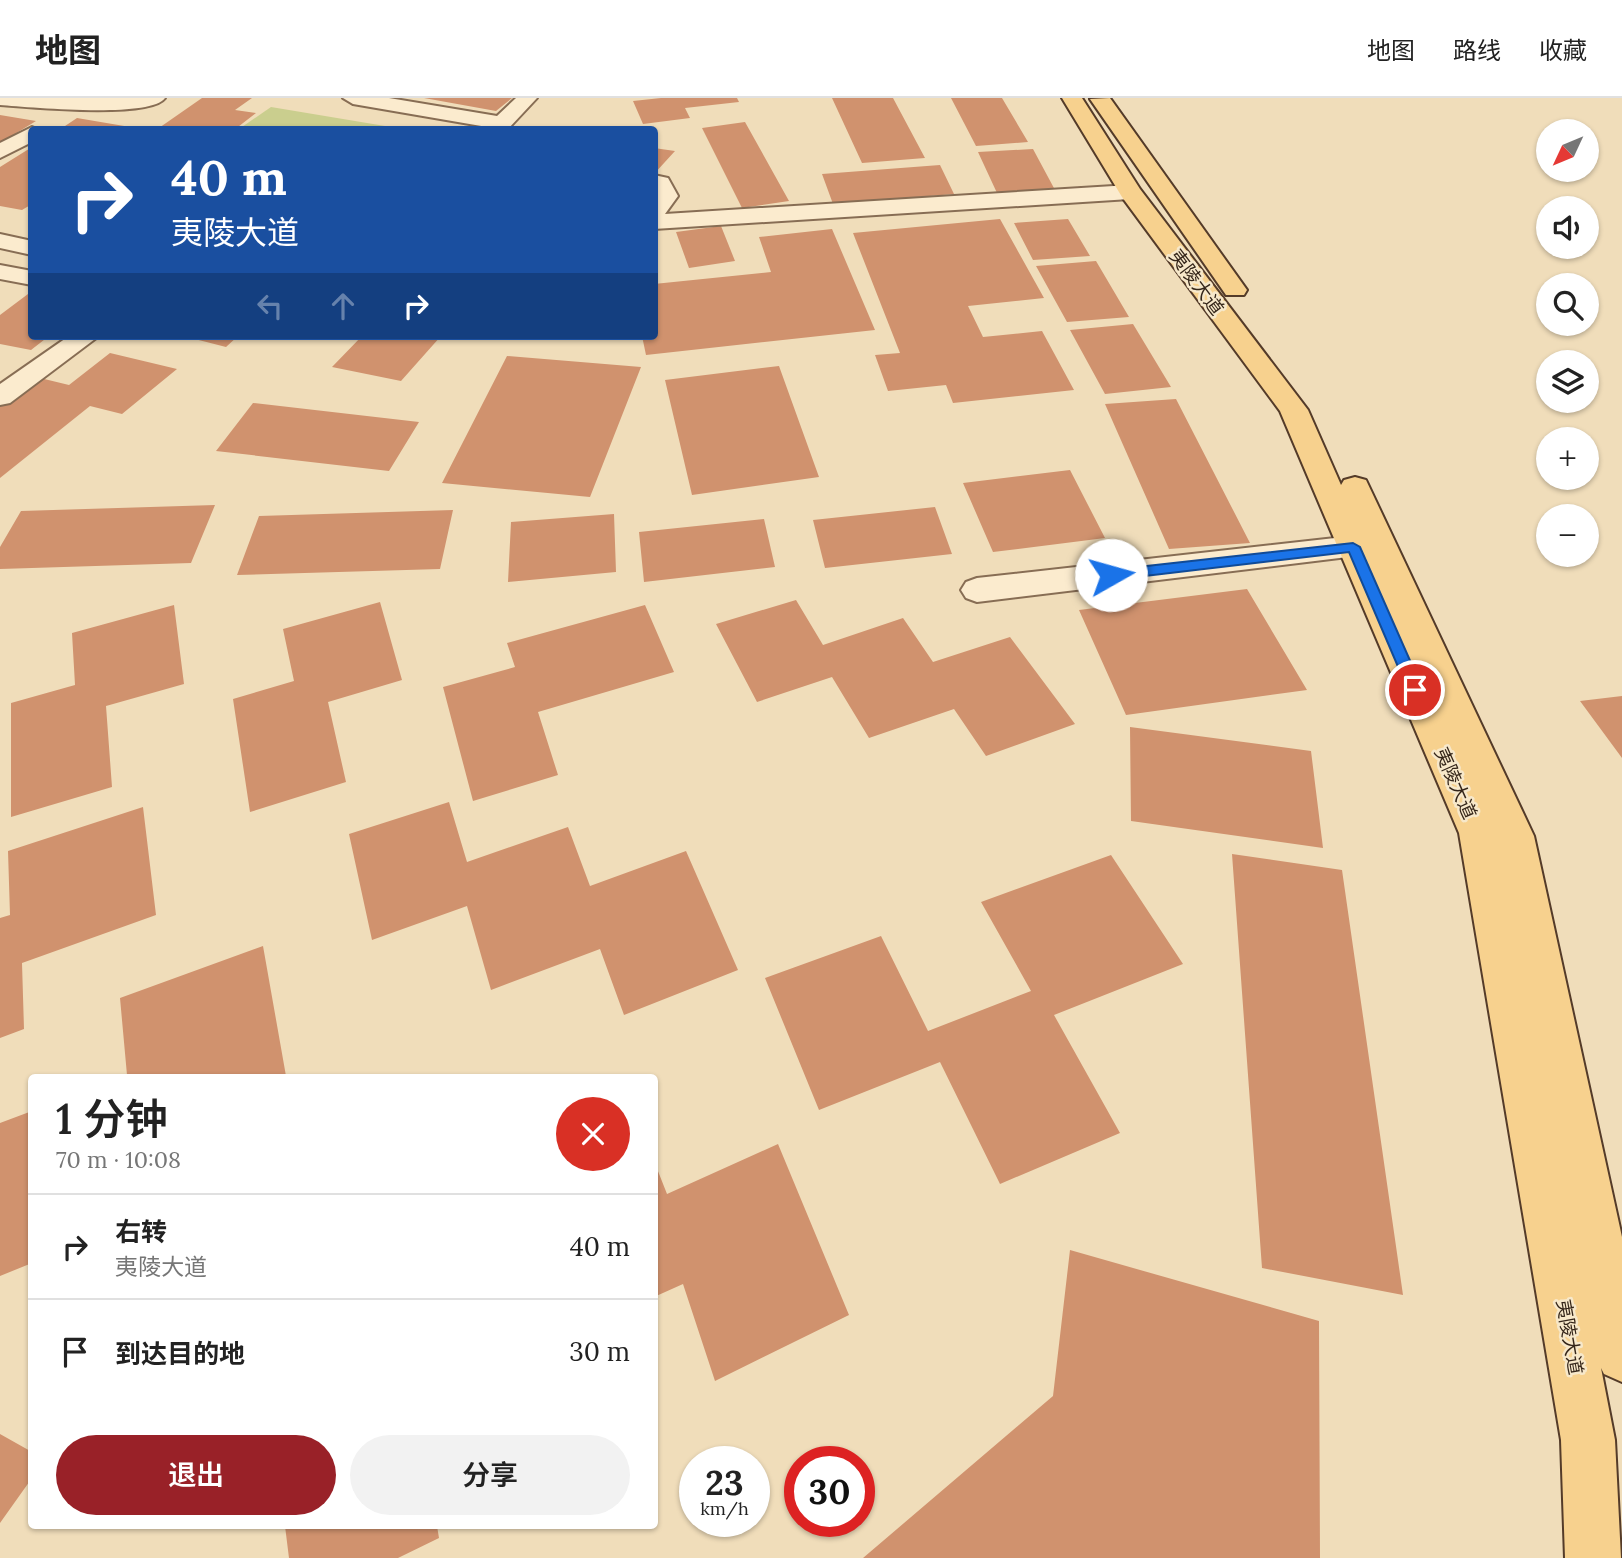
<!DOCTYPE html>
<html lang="zh">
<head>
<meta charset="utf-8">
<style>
	body { margin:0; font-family:Lora,"Noto Sans SC",serif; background:#f2f2f2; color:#222; height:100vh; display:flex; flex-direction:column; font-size:26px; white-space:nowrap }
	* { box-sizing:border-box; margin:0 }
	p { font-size:23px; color:#767676 }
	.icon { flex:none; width:38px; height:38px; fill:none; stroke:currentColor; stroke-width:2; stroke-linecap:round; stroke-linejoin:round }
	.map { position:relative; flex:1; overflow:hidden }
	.side { position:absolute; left:28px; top:976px; width:630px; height:455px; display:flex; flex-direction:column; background:#fff; border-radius:7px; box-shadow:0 2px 5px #0004 }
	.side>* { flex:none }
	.guide { position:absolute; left:28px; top:28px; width:630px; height:214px; border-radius:7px; box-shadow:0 2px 5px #0004; background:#1a4fa0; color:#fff; overflow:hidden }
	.needle { width:46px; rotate:226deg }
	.buttons { position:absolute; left:1536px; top:21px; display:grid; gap:14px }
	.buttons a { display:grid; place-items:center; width:63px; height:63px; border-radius:50%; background:#fff; box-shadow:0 2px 5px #0004; font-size:35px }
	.speed { position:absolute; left:679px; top:1348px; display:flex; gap:14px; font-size:35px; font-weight:700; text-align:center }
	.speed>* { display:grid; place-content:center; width:91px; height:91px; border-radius:50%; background:#fff; box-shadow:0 2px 5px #0004; line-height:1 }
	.speed small { font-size:18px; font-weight:400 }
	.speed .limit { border:10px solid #d22; background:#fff; color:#111 }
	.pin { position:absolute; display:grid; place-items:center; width:60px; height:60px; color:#fff; margin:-30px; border:4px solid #fff; border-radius:50%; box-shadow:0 2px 7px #0007 }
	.me { position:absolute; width:77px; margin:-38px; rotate:83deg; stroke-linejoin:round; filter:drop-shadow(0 0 5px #0008) }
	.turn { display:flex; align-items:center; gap:24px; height:147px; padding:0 28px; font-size:32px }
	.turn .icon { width:91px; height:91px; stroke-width:2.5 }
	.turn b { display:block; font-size:49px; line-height:60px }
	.lanes { display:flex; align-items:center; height:66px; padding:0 28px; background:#0003; justify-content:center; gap:35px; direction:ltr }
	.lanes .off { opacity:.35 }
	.round { display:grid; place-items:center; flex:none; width:74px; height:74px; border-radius:37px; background:#f2f2f2 }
	.headline { display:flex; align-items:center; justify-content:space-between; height:119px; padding:0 28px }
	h1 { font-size:42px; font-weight:600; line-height:52px }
	.primary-button { display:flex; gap:14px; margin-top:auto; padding:14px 28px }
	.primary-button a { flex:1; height:80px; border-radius:42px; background:#992128; color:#fff; font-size:28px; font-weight:600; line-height:80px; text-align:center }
	.primary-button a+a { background:#f2f2f2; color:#222 }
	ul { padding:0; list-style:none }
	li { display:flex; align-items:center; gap:21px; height:105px; padding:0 28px; border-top:2px solid #e0e0e0 }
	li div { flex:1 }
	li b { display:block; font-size:26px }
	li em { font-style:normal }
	header { display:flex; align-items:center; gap:42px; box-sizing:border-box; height:98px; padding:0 35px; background:#fff; border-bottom:2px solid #e0e0e0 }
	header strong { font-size:33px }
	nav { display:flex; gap:38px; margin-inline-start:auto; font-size:24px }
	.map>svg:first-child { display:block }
	.green { fill:#cace8e }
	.building { fill:#d0926e }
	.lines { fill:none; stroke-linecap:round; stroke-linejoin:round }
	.minor-casing { stroke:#876d54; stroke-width:4 }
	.major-casing { stroke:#543b29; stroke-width:4 }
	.minor { fill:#fbebce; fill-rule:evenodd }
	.major { fill:#f7d18e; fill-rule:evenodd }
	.route { fill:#1a73e8; stroke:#114b97; stroke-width:2 }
	.labels { text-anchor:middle; stroke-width:5; stroke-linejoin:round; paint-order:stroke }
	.street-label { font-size:19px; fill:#35261a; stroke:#f7e8ca }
</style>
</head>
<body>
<header>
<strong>地图</strong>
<nav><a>地图</a><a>路线</a><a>收藏</a></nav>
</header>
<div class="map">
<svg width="1622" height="1460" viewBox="0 0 1622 1460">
	<rect width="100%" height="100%" fill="#f0ddba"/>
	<path class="green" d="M271,9L397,30L239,31Z"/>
	<path class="building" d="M202,0H252L235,12L256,15L234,32H156Z
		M424,0H512L496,13Z
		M661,0H737L739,4L685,10L690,20L643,26L633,3Z
		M832,0H893L925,60L862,65Z
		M951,0H1002L1028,44L976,48Z
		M0,17L36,23L0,45Z
		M77,20L136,30V32H59Z
		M745,24L789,103L742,110L702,30Z
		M32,49V106L22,112L0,108V69Z
		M654,50L675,53L654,76Z
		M1033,51L1055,92L997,95L978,54Z
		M940,67L954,96L833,106L822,76Z
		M1000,121L1044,200L968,208L983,239L1042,233L1074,292L953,305L946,287L888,293L875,257L900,255L853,135Z
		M1068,121L1090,158L1033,162L1014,125Z
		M721,128L735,163L689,170L676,134Z
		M832,131L875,232L646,257L642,238H654V186L771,174L759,139Z
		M1096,163L1129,219L1067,224L1036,168Z
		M32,193V238H49L31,252L0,246V217Z
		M1133,226L1171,289L1105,296L1070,232Z
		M183,238H238L226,249Z
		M362,238H441L401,283L332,269Z
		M110,255L177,271L122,316L90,308L0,380V307L36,279L69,287Z
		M507,258L641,269L590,399L442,385Z
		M779,268L819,379L692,397L665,282Z
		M1176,301L1250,445L1169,451L1105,306Z
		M253,305L419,324L389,373L216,353Z
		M1070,372L1105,440L993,454L963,385Z
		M215,407L191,465L0,471V449L21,413Z
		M935,409L952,456L825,470L813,422Z
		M453,412L440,471L237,477L259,418Z
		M614,416L616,474L508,484L511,424Z
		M764,421L775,469L644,484L639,434Z
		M1247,491L1307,592L1126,617L1079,512Z
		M796,502L823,547L903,520L933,564L1010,539L1075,626L986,658L954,611L869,640L832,579L757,604L716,526Z
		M380,504L402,582L328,604L346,684L250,714L233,601L294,583L283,531Z
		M174,507L184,586L106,608L112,689L11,719V605L75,587L72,535Z
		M645,507L674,574L538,614L558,677L473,703L443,589L515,569L507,545Z
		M1622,598V660L1580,603Z
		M1130,629L1311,653L1323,750L1131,723Z
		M449,704L467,764L568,729L590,788L686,753L738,872L624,917L600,851L491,892L467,808L372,842L349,736Z
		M143,709L156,817L22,865L24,931L0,940V820L10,817L8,753Z
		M1232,756L1342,772L1403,1197L1262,1170Z
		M1111,757L1183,866L1054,917L1120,1035L1000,1086L940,964L819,1012L765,880L881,838L928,933L1031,893L981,804Z
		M263,848L286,978L118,980L127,977L120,900Z
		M32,1013V1165L0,1178V1025Z
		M778,1046L849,1217L715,1283L683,1186L654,1199V1063L667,1096Z
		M1070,1152L1319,1223L1320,1460H863L1053,1298Z
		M0,1336L32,1354V1380L0,1425Z
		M285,1428H437L439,1440L398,1460H289Z"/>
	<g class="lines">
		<defs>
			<path id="minor" d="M0,0H165C150,21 28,9 0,7Z
				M343,0H389L497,18L516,0H537L507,32H485L487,29L353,6Z
				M32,29L40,32H32V44L0,60V45Z
				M654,77L668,80L678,98L665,116L1130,87L1141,94L1130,101L654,131Z
				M0,136L32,143V157L0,150Z
				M0,167L32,173V187L0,181Z
				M69,238H99L10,305L0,307V286Z
				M1353,438L1364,441L1369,449L1364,457L977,504L966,500L961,492L966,484L977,480Z"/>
			<path id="major" d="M1062,0H1082L1140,91L1308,312L1341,387L1344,382L1355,379L1366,382L1534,738L1622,1139V1284L1604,1276L1601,1270L1615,1342L1621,1460H1565L1561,1342L1459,735L1280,313L1122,99Z
				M1110,0L1247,192L1244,197H1226L1090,1Z"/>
		</defs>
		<use href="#minor" class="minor-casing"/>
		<use href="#major" class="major-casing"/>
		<use href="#minor" class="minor"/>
		<use href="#major" class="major"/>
	</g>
	<path class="route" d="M1353,445L1360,449L1423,592L1421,596H1410L1408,592L1349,454L1111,482L1105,477L1111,472Z"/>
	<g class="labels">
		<g class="street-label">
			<text transform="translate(1197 184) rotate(53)" y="7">夷陵大道</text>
			<text transform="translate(1456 685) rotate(66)" y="7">夷陵大道</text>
			<text transform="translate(1570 1239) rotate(80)" y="7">夷陵大道</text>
		</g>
	</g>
</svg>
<div class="buttons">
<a><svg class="needle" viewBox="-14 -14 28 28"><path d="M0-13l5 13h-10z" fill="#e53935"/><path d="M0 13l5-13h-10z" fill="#767676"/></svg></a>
<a><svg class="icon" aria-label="sound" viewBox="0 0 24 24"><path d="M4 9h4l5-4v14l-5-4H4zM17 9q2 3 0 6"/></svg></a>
<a><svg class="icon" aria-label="search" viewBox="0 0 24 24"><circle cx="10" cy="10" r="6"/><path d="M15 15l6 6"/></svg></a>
<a><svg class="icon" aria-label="layers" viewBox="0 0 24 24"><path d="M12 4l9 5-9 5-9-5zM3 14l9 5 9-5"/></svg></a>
<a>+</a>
<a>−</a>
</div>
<div class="speed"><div>23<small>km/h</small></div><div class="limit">30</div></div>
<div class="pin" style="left:1415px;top:592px;background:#d93025"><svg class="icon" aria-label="arrive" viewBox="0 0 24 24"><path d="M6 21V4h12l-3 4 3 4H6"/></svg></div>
<svg class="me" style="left:1111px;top:477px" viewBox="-20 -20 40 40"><circle r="19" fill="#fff"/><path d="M0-13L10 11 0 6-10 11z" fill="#1a73e8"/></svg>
<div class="guide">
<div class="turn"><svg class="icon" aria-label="right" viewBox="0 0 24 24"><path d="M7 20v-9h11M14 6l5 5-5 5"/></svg><div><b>40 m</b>夷陵大道</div></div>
<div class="lanes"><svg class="icon off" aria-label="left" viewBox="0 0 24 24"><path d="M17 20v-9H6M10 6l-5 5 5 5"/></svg><svg class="icon off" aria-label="ahead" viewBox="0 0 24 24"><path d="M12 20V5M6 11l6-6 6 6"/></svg><svg class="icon" aria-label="right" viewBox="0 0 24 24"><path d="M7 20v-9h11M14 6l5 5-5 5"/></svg></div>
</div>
<section class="side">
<div class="headline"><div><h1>1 分钟</h1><p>70 m · 10:08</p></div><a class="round" style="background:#d93025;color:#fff"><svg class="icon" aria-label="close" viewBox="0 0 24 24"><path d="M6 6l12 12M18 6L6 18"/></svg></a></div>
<ul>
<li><svg class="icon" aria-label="right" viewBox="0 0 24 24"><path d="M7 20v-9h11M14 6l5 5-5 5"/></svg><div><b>右转</b><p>夷陵大道</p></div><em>40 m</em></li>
<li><svg class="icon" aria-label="arrive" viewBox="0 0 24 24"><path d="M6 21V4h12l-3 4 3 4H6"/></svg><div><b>到达目的地</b></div><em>30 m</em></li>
</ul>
<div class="primary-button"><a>退出</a><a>分享</a></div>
</section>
</div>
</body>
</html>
